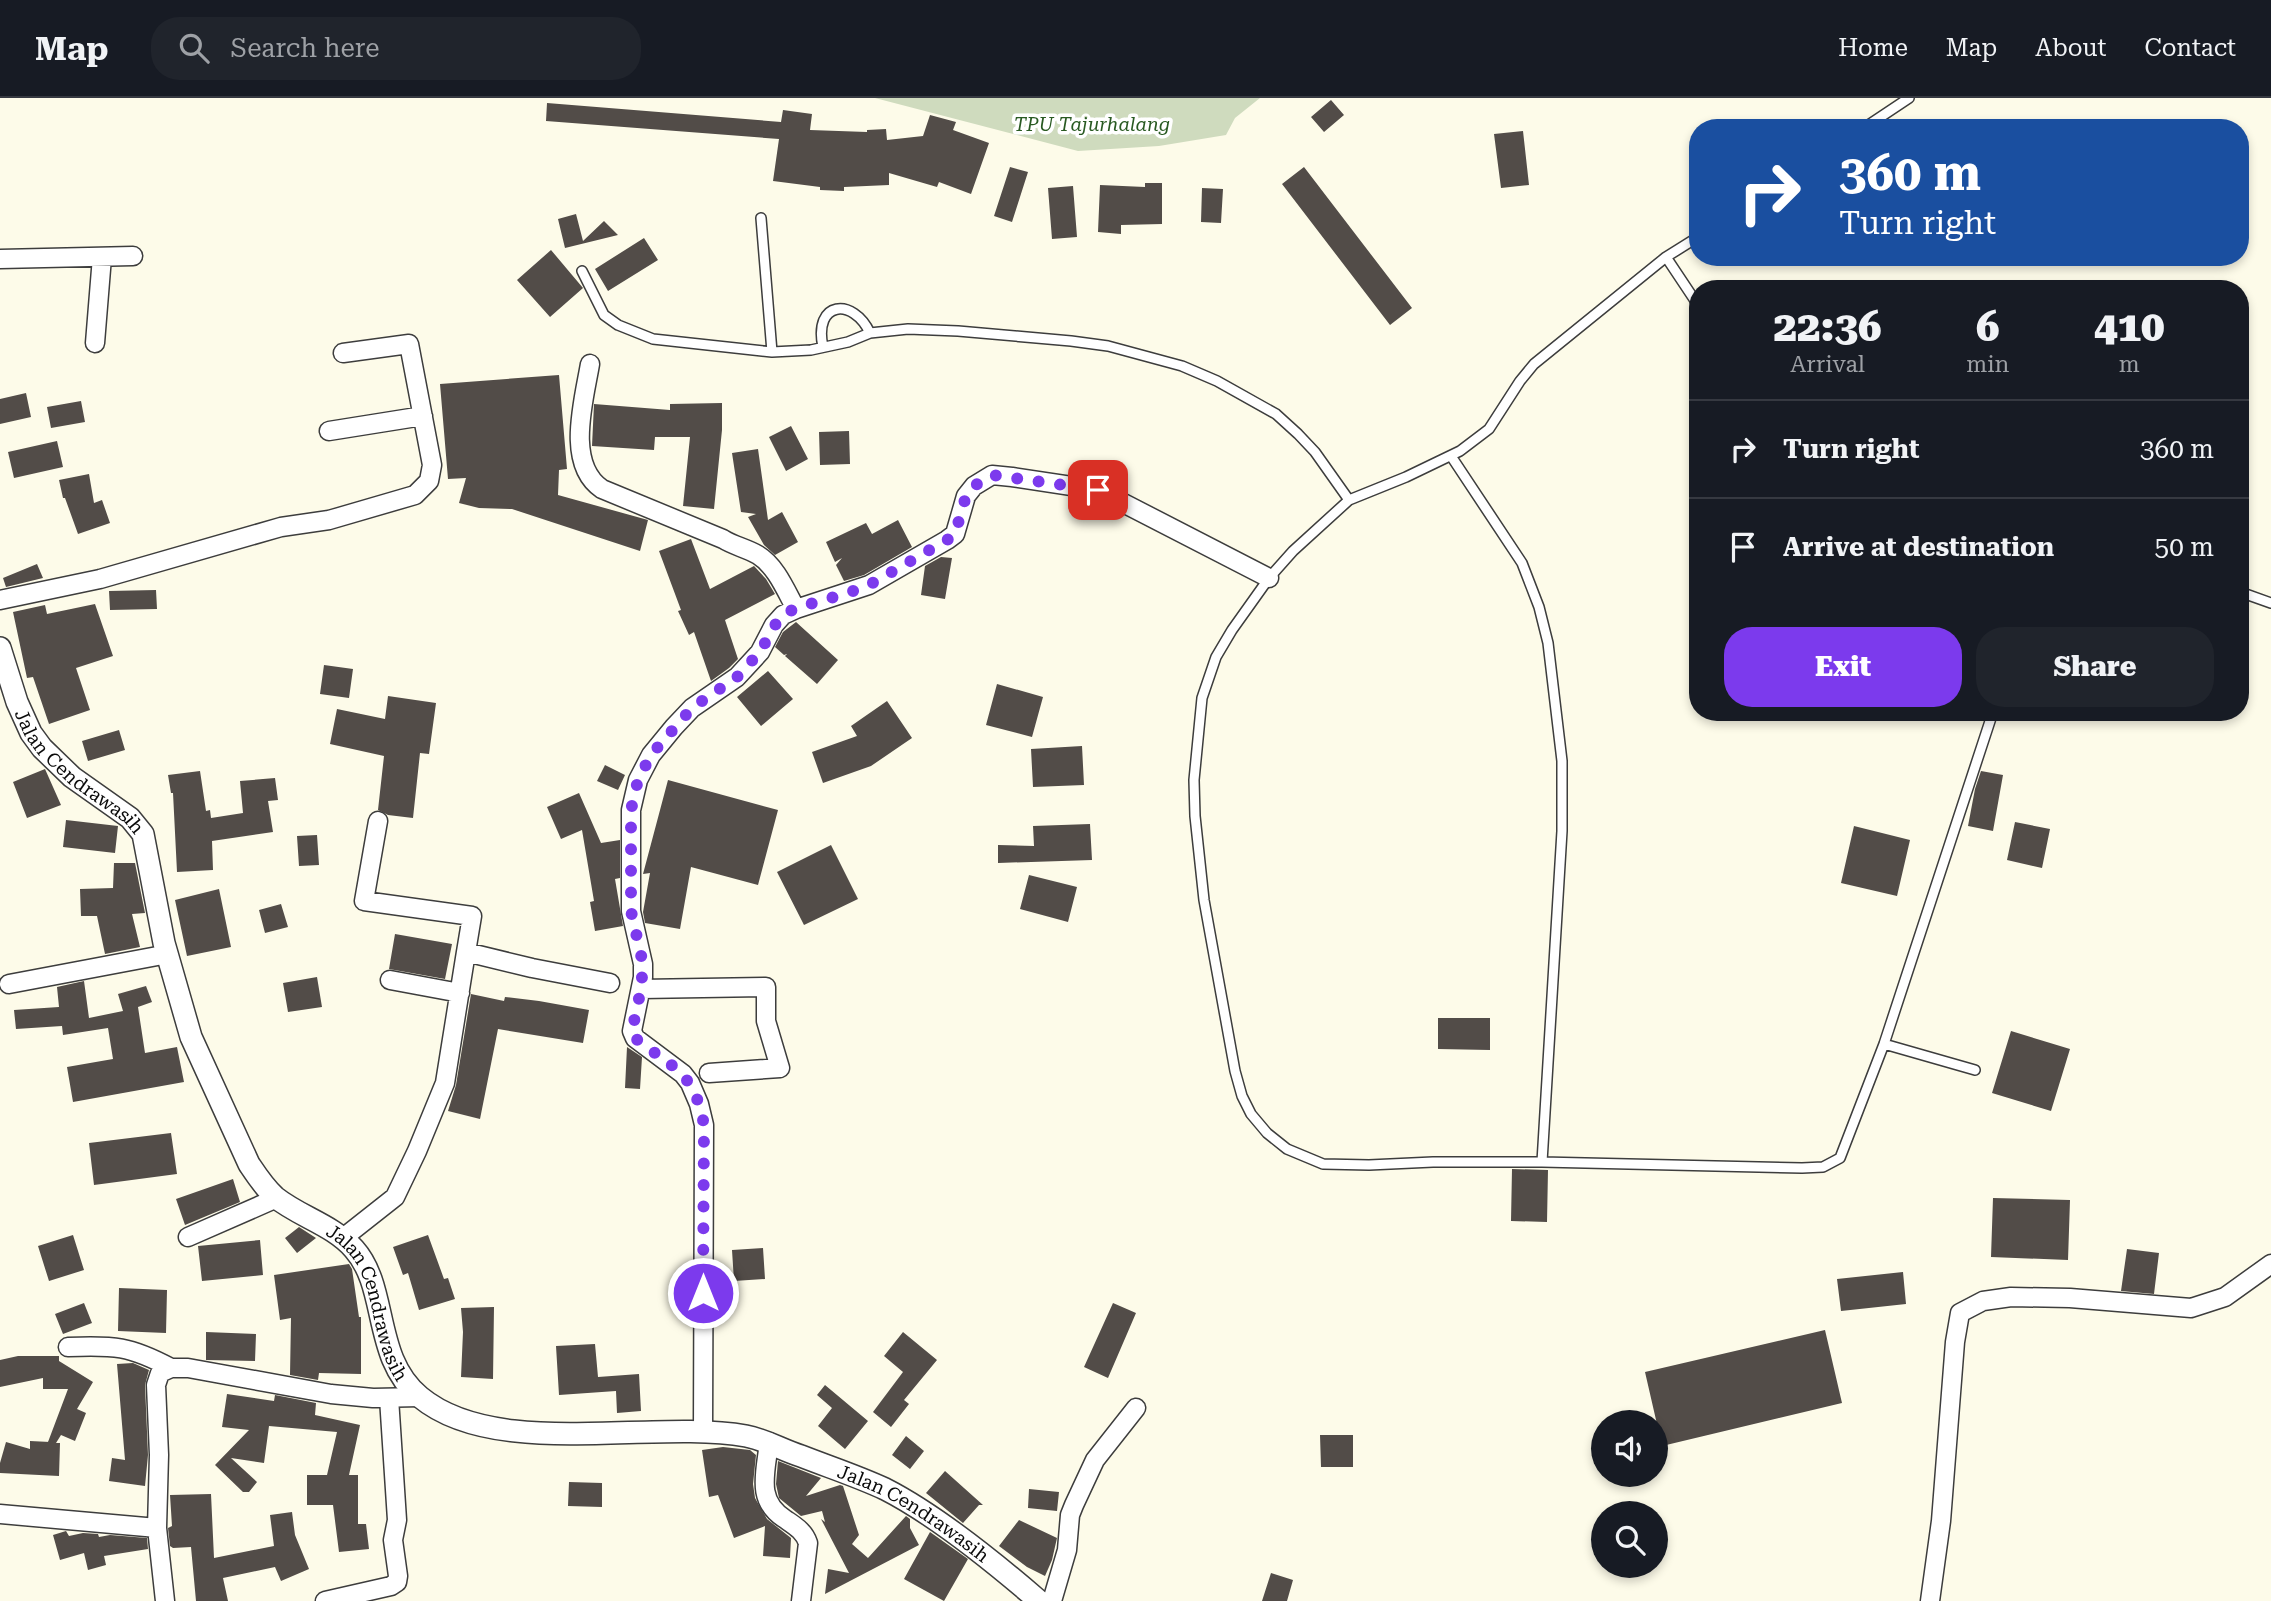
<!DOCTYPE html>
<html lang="en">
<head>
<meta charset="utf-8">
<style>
	body { margin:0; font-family:"Roboto Serif",serif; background:#20242c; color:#f1f3f6; height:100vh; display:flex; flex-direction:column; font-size:26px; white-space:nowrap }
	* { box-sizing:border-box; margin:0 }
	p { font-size:23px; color:#9ea1a6 }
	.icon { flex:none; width:38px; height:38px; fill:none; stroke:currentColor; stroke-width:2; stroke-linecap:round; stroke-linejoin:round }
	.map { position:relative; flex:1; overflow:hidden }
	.sheet { position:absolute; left:1689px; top:182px; width:560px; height:441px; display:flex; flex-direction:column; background:#171b24; border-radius:28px; box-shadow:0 4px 10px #0003 }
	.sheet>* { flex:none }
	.hud { position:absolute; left:1689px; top:21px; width:560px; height:147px; border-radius:28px; box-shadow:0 4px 10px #0003; background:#1a4fa0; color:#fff; overflow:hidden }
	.controls { position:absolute; left:1591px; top:1312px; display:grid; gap:14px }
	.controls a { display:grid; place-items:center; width:77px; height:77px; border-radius:50%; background:#171b24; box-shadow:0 4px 10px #0003; font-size:35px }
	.pin { position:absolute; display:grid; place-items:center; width:60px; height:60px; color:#fff; margin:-30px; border-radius:14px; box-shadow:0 4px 10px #0006 }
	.me { position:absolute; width:77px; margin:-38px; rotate:0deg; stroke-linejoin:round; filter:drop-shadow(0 0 5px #0008) }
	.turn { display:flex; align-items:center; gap:24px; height:147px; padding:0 35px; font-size:32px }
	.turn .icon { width:91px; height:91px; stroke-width:2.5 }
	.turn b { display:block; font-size:49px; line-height:60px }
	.eta { display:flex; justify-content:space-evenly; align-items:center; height:119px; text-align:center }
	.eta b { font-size:42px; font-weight:800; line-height:49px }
	.action { display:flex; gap:14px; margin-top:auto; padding:14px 35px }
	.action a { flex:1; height:80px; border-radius:28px; background:#7c3aed; color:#fff; font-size:28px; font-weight:800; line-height:80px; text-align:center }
	.action a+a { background:#20242c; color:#f1f3f6 }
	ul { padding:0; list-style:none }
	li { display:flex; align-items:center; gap:21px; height:98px; padding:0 35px; border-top:2px solid #363941 }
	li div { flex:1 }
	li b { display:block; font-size:26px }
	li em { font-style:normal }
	header { display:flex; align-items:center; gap:42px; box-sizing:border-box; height:98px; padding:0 35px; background:#171b24; border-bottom:2px solid #363941 }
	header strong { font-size:33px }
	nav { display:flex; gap:38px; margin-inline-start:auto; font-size:24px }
	.search { width:490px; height:63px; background:#20242c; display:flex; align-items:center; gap:18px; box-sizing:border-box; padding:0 24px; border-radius:28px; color:#9ea1a6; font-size:26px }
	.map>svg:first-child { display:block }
	.cemetery { fill:#cfdbbe }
	.building { fill:#524c48 }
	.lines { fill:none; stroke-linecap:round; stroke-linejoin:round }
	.service-casing { stroke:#3d3d3d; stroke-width:12 }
	.minor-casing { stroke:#3d3d3d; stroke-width:21 }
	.tertiary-casing { stroke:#3d3d3d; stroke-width:24 }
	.service { stroke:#fff; stroke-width:9 }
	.minor { stroke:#fff; stroke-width:18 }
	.tertiary { stroke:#fff; stroke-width:21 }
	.route { stroke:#7c3aed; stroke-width:12; stroke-dasharray:0 21.6 }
	.labels { text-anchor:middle; stroke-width:7; stroke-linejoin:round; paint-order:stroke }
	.park-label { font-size:19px; font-style:italic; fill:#295a22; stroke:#fff }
	.street-label { font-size:19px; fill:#0a0a0a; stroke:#fff }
</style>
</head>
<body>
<header>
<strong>Map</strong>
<div class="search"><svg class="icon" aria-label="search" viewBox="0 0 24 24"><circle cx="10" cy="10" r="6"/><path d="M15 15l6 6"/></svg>Search here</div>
<nav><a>Home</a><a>Map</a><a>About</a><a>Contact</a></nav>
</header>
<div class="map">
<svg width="2271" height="1503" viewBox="0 0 2271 1503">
	<rect width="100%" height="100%" fill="#fdfbe9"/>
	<path class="cemetery" d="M875,0H1260L1235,20L1226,37L1159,48L1078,53Z"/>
	<path class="building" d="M1331,2L1344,17L1324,34L1311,19Z
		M547,5L781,24L783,12L812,16L810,32L867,34V32L886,31L887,42L923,38L930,17L956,24L953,32L989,45L971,96L939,84L937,89L889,75V87L844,89V93L820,92V89L773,83L779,41L546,23Z
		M1523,33L1529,87L1501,90L1494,36Z
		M1010,69L1028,74L1012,124L994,118Z
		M1304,69L1412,210L1390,227L1282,86Z
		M1145,85H1162V126L1121,127V136L1098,134L1100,87L1145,89Z
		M1073,88L1077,139L1052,141L1048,90Z
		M1202,90L1223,91L1221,125L1201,124Z
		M576,116L583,143L604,123L618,137L565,150L558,121Z
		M644,140L658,162L608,193L595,171Z
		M551,152L583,190L550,219L517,182Z
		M559,277L567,371L559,372L558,397L648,422L640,453L512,411L479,410L459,405L466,380L448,381L440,286Z
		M26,295L31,319L0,326V301Z
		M81,303L85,324L51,330L47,309Z
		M722,305V332L714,411L683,408L690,339H655L654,352L592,348L594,306L670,312V306Z
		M791,328L808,361L786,373L769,339Z
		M849,333L850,366L820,367L819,334Z
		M57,343L63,369L14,380L8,354Z
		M758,351L768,422L782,414L798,444L775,457L764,447L748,419L756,416L741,414L732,355Z
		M89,376L94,405L102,402L110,425L78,436L65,400H63L59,382Z
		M898,422L912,449L864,477L844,483L836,467L842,460L835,464L826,444L866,425L872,436Z
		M691,441L710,491L754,468L766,481L775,496L725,522L738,561L729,570L711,583L694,534L689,537L678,513L681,512L659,453Z
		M941,459L952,460L945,501L921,497L925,468Z
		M37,466L43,480L6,489L3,480Z
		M156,492L157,511L110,512L109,493Z
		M95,506L113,558L76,570L90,612L49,626L33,579L27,580L13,514L45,507L47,516Z
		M796,524L838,562L817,586L785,558L787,556L784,557L775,549L783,534Z
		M324,567L353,571L349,600L320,596Z
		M768,573L793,601L761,628L737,599Z
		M997,586L1043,599L1032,639L986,627Z
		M388,598L436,605L429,656L420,655L413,720L388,717L378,712L384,658L330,646L337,611L385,621Z
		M887,603L912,640L871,668L823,685L812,654L857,638L851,628Z
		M119,632L125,652L88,663L82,643Z
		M1082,648L1084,687L1033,689L1031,651Z
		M605,667L625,677L618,692L597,683Z
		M45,671L61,707L27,720L13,684Z
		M200,673L206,713L210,712L211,720L243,715L240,683L275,680L278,702L268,703L273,734L212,743L213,772L177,774L173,695H171L168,677Z
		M1981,673L2003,677L1993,733L1968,728L1975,691Z
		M668,682L778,712L758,787L691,769L680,831L645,825L643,814L650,775L643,776Z
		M579,695L601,745L620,742V780L615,781L623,828L595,833L590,804L594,803L582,732L561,741L547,709Z
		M66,722L118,728L115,755L63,749Z
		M2015,724L2050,731L2042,770L2007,762Z
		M1090,726L1092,762L998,765V747L1034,748L1033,728Z
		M1854,728L1910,742L1897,798L1841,785Z
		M317,737L319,767L299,768L297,738Z
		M831,747L858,801L804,827L777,774Z
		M114,765H135L145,815L132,816L140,849L105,856L97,818H81L80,791L113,790Z
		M1029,777L1077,789L1068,824L1020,811Z
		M219,791L231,849L187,858L175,802Z
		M281,806L288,829L265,835L259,812Z
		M395,836L452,846L445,881L389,871Z
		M317,879L322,909L288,914L283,885Z
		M84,883L89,920L123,913L118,896L146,888L152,904L138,909L145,955L177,949L184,984L73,1004L67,969L113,961L108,930L63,937L62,928L16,931L14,912L59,909L57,889Z
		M471,896L504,903L505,899L539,903L589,912L583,945L498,931L480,1021L448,1013L456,987Z
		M1438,920H1490V952L1438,951Z
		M2011,933L2070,951L2051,1013L1992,995Z
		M627,949L642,959L640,991L625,990Z
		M171,1035L177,1076L94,1087L89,1045Z
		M1512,1071L1548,1072L1547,1124L1511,1123Z
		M233,1081L240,1104L185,1127L176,1101Z
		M1993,1100L2070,1102L2068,1162L1991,1159Z
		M299,1129L316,1140L297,1155L285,1140Z
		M73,1137L84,1172L49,1183L38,1148Z
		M428,1137L444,1181L448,1180L455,1201L419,1212L408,1175L403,1177L393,1149Z
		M260,1142L263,1177L202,1183L198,1148Z
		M763,1150L765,1181L734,1183L732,1152Z
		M2127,1151L2159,1155L2154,1196L2121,1193Z
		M349,1166L352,1171L359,1219H361V1276L319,1275L318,1282L290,1277L291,1220L280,1222L274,1177Z
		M1903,1174L1906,1206L1841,1213L1837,1181Z
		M119,1190L167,1192L166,1235L118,1233Z
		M84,1205L92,1225L63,1236L55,1216Z
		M1113,1205L1136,1215L1108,1280L1084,1269Z
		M494,1209L493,1281L461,1279L463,1234L461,1210Z
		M1825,1232L1842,1305L1662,1348L1645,1274Z
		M206,1234L256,1236L255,1263L206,1262Z
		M903,1234L937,1262L904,1302L909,1306L891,1329L873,1314L903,1274L884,1258Z
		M595,1246L598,1279L639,1276L641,1313L617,1315L616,1293L559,1297L556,1248Z
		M18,1258H59V1263L93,1284L77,1311L86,1315L75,1343L61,1337L56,1345H60L59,1378L0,1375V1365L6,1344L30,1351V1343L50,1344H48L68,1291H43V1280L0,1289V1262Z
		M133,1265L149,1272L145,1287L148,1357L145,1388L109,1383L112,1360L125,1362L117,1266Z
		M825,1287L868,1323L845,1351L818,1328L832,1310L817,1297Z
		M227,1296L274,1303L275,1297L316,1305L315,1317L360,1327L349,1377H358V1426H366L369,1451L339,1454L333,1407H307V1377H327L337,1334L269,1328L264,1365L231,1360L257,1384L249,1394H243L215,1367L249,1332L222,1329Z
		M1320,1337H1353V1369H1321Z
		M906,1338L924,1353L910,1371L892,1357Z
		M723,1349L750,1352L756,1357L753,1386L755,1400L767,1421L791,1440L790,1460L763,1458L765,1428L734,1440L718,1397L709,1399L702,1352Z
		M778,1363L821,1380L806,1398L840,1387L843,1388L859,1437L852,1446L868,1460L906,1418L910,1421V1430L919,1447L825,1496L828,1471L849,1475L821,1421L825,1424L822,1413L801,1418L779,1400L776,1386Z
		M945,1373L983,1407H979L963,1425L926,1395Z
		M569,1384L602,1385V1409L568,1408Z
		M1029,1391L1059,1394L1057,1413L1028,1410Z
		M211,1396L214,1460L274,1448L270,1417L292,1414L295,1437L309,1471L281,1483L275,1469L223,1480L228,1503H196L191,1449L173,1450L170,1448L168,1430L172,1428L170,1397Z
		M1019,1422L1057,1440L1052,1462L1045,1478L1027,1469L999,1448Z
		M66,1433L69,1438L83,1435L98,1436L99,1439L110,1437L147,1440L148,1451L104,1458L106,1467L88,1472L84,1455L60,1462L53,1437Z
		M930,1434L968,1461L944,1503L904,1481Z
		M1271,1475L1293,1482L1287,1503H1262Z"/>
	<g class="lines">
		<defs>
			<path id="service" d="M1864,30L1909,0
				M761,120L772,254
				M1698,139L1666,159L1534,266L1520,283L1489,331L1460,353L1406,379L1349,402L1293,453L1269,480L1232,532L1216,559L1202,600L1194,682L1195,718L1204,802L1235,973L1242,998L1251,1016L1267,1035L1287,1051L1323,1066L1369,1067L1433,1064H1542L1802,1070L1823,1069L1840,1060L1884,946L1993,614
				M1666,159L1698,207
				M582,173L604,217L618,227L653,241L772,254L811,252L848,244L870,235L908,231L958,233L1071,243L1108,248L1182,268L1217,283L1276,316L1298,336L1315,354L1349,402
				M823,249C813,203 853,199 870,235
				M1451,358L1522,465L1539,509L1548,545L1562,663V733L1542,1064
				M2240,494L2271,505
				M1884,946L1975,972"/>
			<path id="minor" d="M0,161L133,158
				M95,245L102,159
				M590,266C584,302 565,366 602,391L723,441C734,448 746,450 758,457C776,468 786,493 796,511
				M329,333L423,318
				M0,502L100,481L281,429L329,422L415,397L429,383L432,367L409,246L343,255
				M378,723L364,803L472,818L466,854
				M390,882L460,895
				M9,886L168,856
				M641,891L766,889V923L780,970L709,975
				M188,1139L277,1100
				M343,1140L395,1099L417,1053L445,985L466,854L532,870L610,885
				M68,1249C114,1247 130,1248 171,1270
				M703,1334L704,1027L699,1006L690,985L683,976L635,940L632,933L643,879V866L631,813V712L638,682L651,657L674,629L692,610L737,579L760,554L774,527L783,517L796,511L869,487L947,442L955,436L966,398L974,388L992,377L1012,379L1098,392L1269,480
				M769,1344C766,1374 755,1402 785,1421C795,1428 804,1433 808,1445L801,1503
				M0,1416L157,1430L159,1357L156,1287L160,1275L171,1270H188L331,1296L373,1300L420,1299
				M157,1430L165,1503
				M325,1503L391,1488L397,1484L398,1478L393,1442L397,1422L389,1300
				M1052,1503L1067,1452L1070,1417L1074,1407L1095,1362L1136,1310
				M1930,1503L1941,1423L1955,1244L1960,1215L1983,1203L2011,1199L2070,1200L2191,1210L2225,1199L2271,1166"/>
			<g id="tertiary">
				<path id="s1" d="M0,550L17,604L31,635L42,650L72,679L130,720L143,736L164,845L191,939L249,1066C257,1078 264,1089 275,1099C300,1119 333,1127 354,1151C389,1190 372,1260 420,1299C496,1362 652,1321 746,1338C766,1342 782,1352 801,1358C829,1369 857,1378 885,1391C936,1417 995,1465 1039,1503"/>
			</g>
		</defs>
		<use href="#service" class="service-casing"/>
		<use href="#minor" class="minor-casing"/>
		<use href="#tertiary" class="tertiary-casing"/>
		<use href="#service" class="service"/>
		<use href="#minor" class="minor"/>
		<use href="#tertiary" class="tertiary"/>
	</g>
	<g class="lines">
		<path class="route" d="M703,1195L704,1027C694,973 674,971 635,940L632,933L641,891L643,866L631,813V712L638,682L651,657L692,610L737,579L760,554L775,527L783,517L796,510L848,495L869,487L947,442L955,436L966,398L974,388L992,377L1098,392"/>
	</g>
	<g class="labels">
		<g class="park-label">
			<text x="1092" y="33">TPU Tajurhalang</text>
		</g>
		<g class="street-label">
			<text dy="7" stroke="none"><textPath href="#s1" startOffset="152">Jalan Cendrawasih</textPath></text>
			<text dy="7" stroke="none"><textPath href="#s1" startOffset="782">Jalan Cendrawasih</textPath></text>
			<text dy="7" stroke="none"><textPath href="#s1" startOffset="1412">Jalan Cendrawasih</textPath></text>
		</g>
	</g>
</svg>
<div class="controls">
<a><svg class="icon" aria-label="sound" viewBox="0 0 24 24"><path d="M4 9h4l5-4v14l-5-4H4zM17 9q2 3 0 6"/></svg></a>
<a><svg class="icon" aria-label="search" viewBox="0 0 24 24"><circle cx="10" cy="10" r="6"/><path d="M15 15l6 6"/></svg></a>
</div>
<div class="pin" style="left:1098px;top:392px;background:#d93025"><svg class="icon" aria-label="arrive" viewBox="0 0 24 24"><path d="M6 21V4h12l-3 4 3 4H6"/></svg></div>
<svg class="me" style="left:703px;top:1195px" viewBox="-20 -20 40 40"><circle r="17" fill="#7c3aed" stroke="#fff" stroke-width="3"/><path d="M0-11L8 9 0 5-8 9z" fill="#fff"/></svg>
<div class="hud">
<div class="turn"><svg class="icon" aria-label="right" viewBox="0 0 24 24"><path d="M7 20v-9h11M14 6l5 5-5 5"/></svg><div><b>360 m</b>Turn right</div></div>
</div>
<section class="sheet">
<div class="eta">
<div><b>22:36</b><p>Arrival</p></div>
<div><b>6</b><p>min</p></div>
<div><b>410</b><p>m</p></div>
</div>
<ul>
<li><svg class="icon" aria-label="right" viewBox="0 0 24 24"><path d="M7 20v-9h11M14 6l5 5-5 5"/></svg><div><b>Turn right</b></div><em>360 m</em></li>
<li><svg class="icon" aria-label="arrive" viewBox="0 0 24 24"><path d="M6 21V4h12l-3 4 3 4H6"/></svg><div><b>Arrive at destination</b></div><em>50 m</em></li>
</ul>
<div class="action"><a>Exit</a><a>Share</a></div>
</section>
</div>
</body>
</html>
